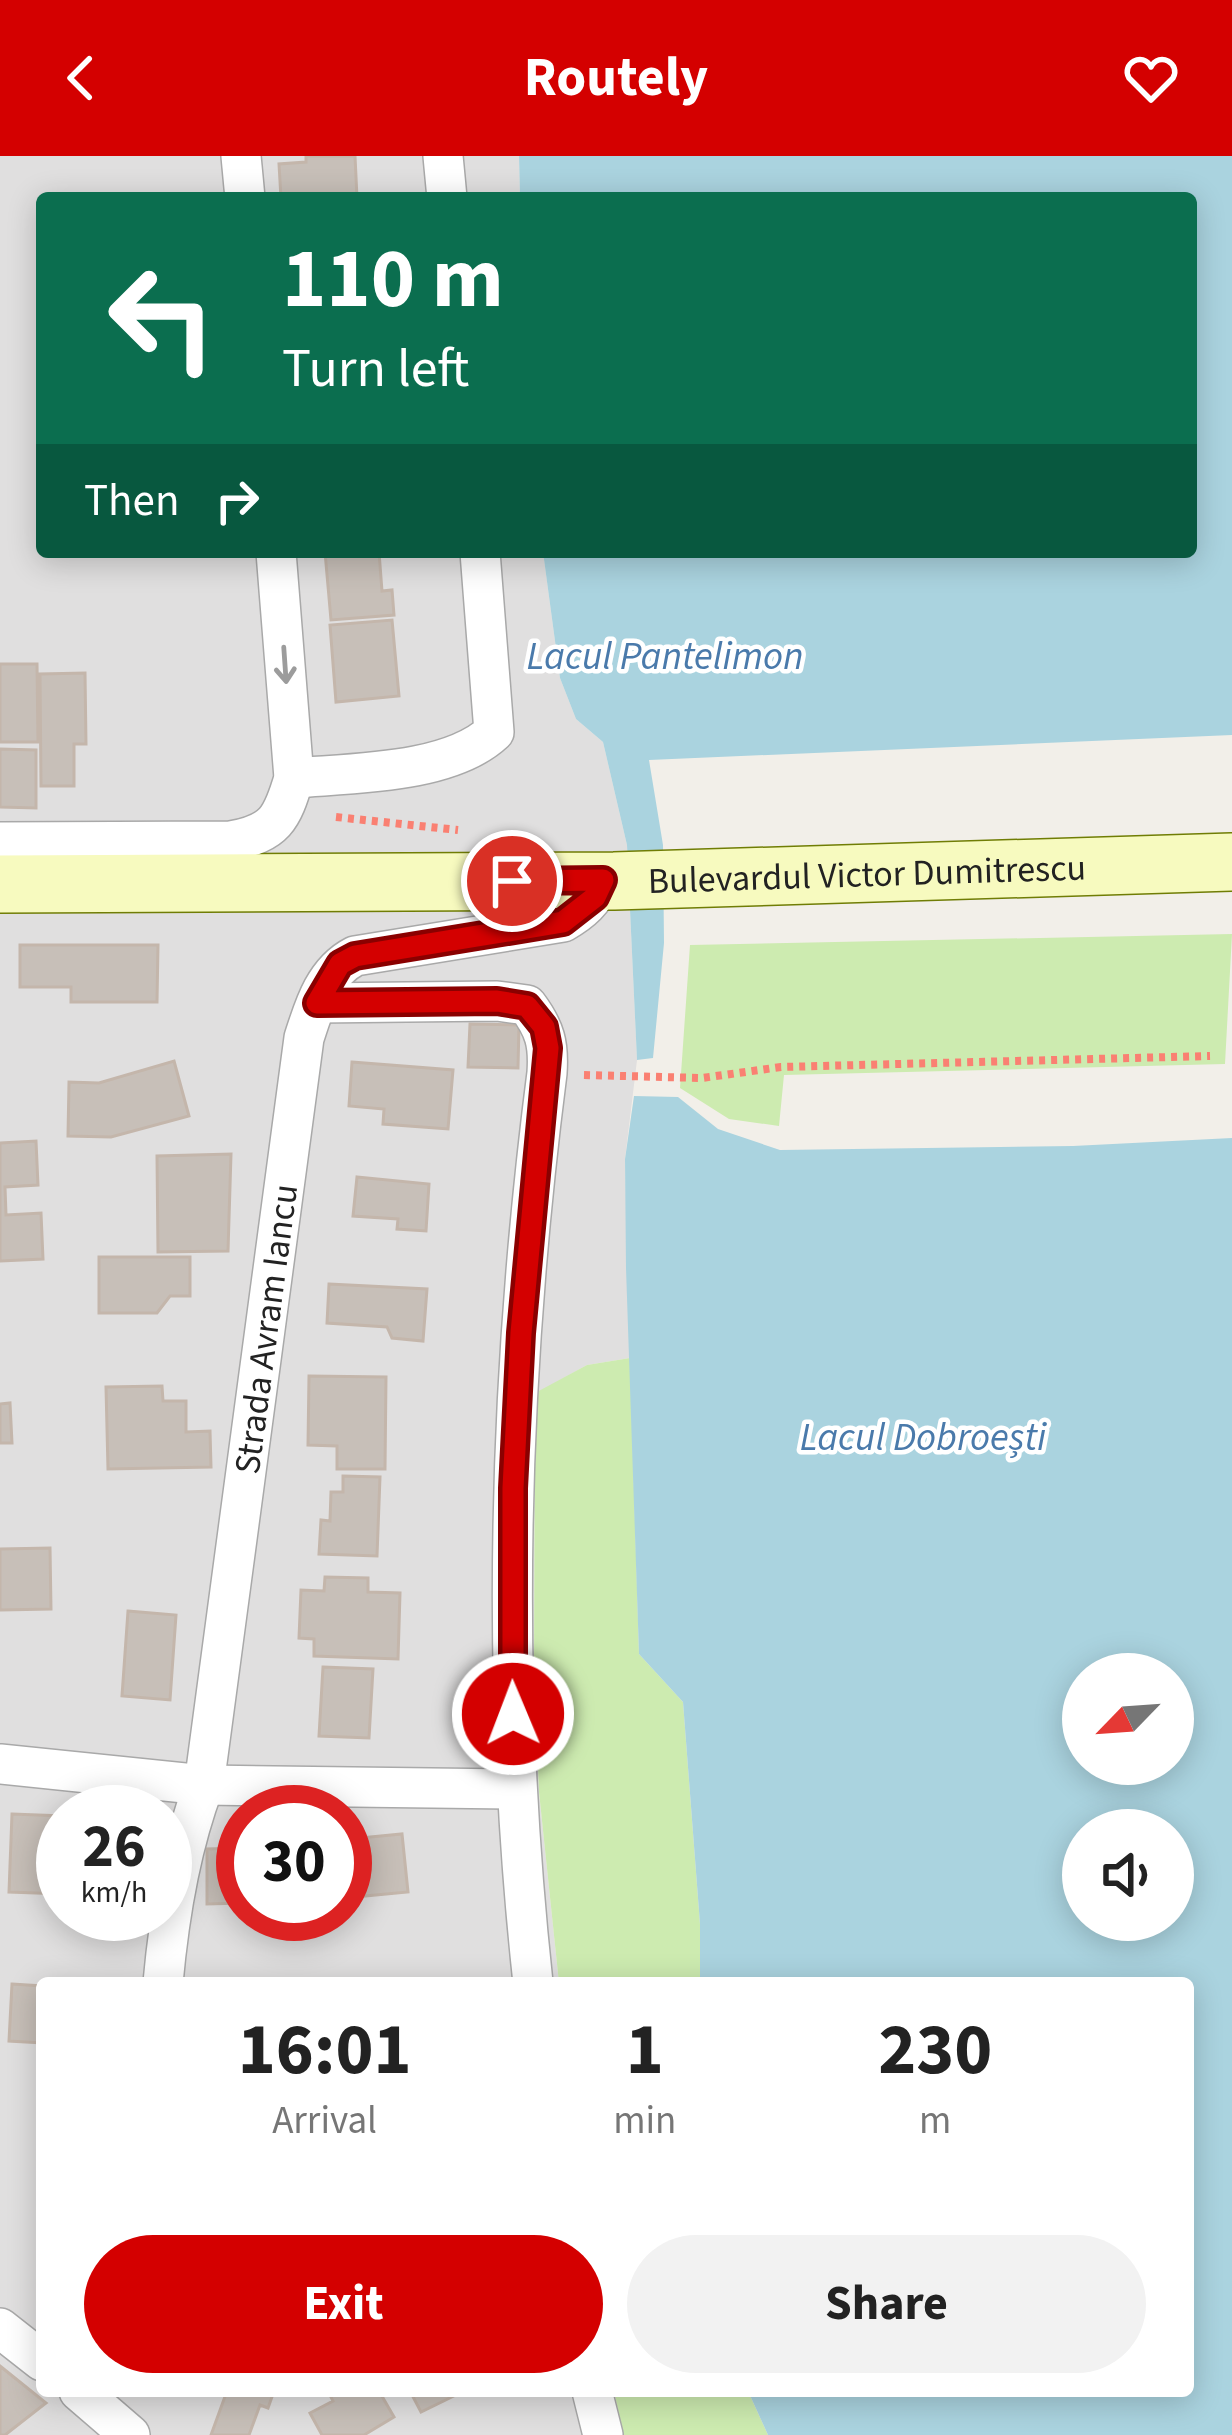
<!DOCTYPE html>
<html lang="en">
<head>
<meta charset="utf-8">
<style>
	body { margin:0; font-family:"Source Sans 3",sans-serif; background:#f2f2f2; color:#222; height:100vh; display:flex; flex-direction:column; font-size:45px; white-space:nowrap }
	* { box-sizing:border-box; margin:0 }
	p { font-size:39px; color:#767676 }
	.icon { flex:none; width:66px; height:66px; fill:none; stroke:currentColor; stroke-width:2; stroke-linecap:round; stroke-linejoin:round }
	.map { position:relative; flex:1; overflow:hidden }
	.sheet { position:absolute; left:36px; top:1821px; width:1158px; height:420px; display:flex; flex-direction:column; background:#fff; border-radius:12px; box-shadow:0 6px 30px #0003 }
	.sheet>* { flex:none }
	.guide { position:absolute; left:36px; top:36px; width:1161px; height:366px; border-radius:12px; box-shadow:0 6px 30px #0003; background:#0b6e4f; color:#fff; overflow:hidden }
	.needle { width:78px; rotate:245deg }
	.tools { position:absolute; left:1062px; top:1497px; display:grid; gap:24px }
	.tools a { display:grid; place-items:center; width:132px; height:132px; border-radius:50%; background:#fff; box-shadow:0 6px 30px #0003; font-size:60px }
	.speed { position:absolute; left:36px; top:1629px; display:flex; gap:24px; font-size:60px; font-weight:700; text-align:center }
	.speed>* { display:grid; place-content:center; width:156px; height:156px; border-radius:50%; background:#fff; box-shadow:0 6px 30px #0003; line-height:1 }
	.speed small { font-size:30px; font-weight:400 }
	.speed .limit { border:18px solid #d22; background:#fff; color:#111 }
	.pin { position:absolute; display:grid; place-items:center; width:102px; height:102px; color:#fff; margin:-51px; border:6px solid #fff; border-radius:50%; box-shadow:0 3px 12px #0007 }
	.me { position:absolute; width:132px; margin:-66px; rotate:359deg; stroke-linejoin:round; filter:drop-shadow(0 0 9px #0008) }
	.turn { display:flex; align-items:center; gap:42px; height:252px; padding:0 48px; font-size:54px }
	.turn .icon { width:156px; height:156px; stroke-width:2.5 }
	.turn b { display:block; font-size:84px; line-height:102px }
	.then { display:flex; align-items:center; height:114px; padding:0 48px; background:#0003; gap:24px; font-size:45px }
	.eta { display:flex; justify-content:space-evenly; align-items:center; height:204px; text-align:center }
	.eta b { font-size:72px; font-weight:700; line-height:84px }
	.button { display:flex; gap:24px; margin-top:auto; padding:24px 48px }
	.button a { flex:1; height:138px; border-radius:72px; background:#d40000; color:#fff; font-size:48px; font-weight:700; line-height:138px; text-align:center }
	.button a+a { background:#f2f2f2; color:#222 }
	header { display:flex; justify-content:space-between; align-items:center; height:156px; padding:0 48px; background:#d40000; color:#fff; font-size:54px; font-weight:700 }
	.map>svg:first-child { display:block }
	.residential { fill:#e0dfdf; fill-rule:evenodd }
	.grass { fill:#cdebb0 }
	.water { fill:#aad3df; fill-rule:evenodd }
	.building { fill:#c7bfb8; stroke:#c4b6ab; stroke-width:3 }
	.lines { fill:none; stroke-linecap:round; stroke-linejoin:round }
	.street-casing { stroke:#a9a9a9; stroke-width:42 }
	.secondary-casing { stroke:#707d05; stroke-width:60 }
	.path { stroke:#fa8072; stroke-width:8; stroke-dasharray:6 6; stroke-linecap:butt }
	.street { stroke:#fff; stroke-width:39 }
	.secondary { stroke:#f7fabf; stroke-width:57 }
	.oneway { stroke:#9c9c9c }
	.route-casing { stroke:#8a0000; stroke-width:30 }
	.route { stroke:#d40000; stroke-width:21 }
	.labels { text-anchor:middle; stroke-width:9; stroke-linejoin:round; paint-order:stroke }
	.street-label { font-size:36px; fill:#222; stroke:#fff }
	.water-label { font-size:39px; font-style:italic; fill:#4a7aab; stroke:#fff }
</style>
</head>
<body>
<header><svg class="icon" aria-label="back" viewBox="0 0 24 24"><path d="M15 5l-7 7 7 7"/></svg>Routely<svg class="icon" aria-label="heart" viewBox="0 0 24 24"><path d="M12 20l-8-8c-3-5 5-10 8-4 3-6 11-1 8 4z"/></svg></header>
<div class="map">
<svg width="1232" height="2279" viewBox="0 0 1232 2279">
	<rect width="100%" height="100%" fill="#f2efe9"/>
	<path class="residential" d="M0,0H519L520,42H42V396H543L560,522L576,563L603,586L627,689L637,904L625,1003L630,1202L587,1209L535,1238L534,1512L539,1636L559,1827H42V2235H614L623,2279H0ZM63,1656H165V1758H63ZM243,1656H345V1758H243Z"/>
	<path class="grass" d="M1232,778L1225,908L784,919L779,970L729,963L680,932L690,789Z
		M630,1202L639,1498L683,1546L700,1768V1827H559L539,1636L534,1512L535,1237L587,1209Z
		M614,2235H748L768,2279H623Z"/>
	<path class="water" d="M519,0H1232V579L649,604L663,689L664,787L653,902L637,904L627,689L603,586L576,563L560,522L543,396H1191V42H520Z
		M634,940L678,941L718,973L780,994L1073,990L1232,982V2279H768L748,2235H1188V1827H700V1768L683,1546L639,1498L626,1112L625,1003ZM1083,1518H1173V1608H1083ZM1083,1674H1173V1764H1083Z"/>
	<path class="building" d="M306,0H355L357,42H281L279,8L306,6Z
		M325,396H379L382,435L392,434L394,459L331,464Z
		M392,464L399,540L336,546L330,469Z
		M0,508H37L38,586H0Z
		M85,517L86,588H74V630H41L40,518Z
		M0,593L36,594V652L0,651Z
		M20,789H158L157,846H71V831H20Z
		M470,868L519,869L518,912L468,911Z
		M174,905L189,960L111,981L68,980L69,926L99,927Z
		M352,906L453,914L448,973L383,968L384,953L349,950Z
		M36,985L38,1029L5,1031L6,1059L41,1057L43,1103L0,1105V987Z
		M231,998L228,1095L158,1096L157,1000Z
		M357,1021L429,1028L426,1075L397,1073L398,1063L353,1060Z
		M99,1101H190V1140H170L157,1157H99Z
		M329,1128L427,1133L423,1185L392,1182L387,1171L327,1167Z
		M309,1220L386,1221L385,1313H337V1290L308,1289Z
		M162,1230L163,1245H186V1276L210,1275L211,1311L108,1313L106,1231Z
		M10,1247L12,1287H0V1248Z
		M343,1320L380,1321L377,1400L319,1398L321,1364L330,1365L331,1336H343Z
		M50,1392L51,1453L0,1454V1393Z
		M325,1421L368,1422V1436L400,1437L398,1503L314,1500V1483L299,1482L301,1434L324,1435Z
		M128,1455L176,1459L170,1544L122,1540Z
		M323,1511L373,1513L369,1582L319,1580Z
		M12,1658L63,1660V1738L9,1736Z
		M402,1678L408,1736L354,1741L349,1683Z
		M243,1692V1747L207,1748V1693Z
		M12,1828L42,1830V1887L9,1885Z
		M0,2210L46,2247L5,2279H0Z
		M227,2235H274L268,2252L260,2249L249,2279H211Z
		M328,2235H379L394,2261L364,2279H322L310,2257L333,2245Z
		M410,2235H464L421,2256Z"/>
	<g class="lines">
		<defs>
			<g id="street">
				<path d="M241,0L245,42"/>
				<path d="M443,0L447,42"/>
				<path d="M294,622C352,617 449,618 494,576L480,396"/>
				<path d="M0,686L231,685C275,677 282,663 294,622L276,396"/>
				<path d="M317,847L497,845L527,849C545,873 549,888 547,917C508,1219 500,1524 533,1827"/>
				<path d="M0,1608L204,1629L516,1633"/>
				<path id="s1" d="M163,1827C169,1760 180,1692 204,1629L304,882C314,851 324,816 355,800L563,766C582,755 593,745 603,724"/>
				<path d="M0,2172L42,2205"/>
				<path d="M79,2235L130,2279"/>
				<path d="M592,2235L603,2279"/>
			</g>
			<g id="secondary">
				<path id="s2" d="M0,728L614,725L1232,706"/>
			</g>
		</defs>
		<use href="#street" class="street-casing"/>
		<use href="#secondary" class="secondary-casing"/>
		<path class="path" d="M336,661L458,674
			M584,919L702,922L781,911L1210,900"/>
		<use href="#street" class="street"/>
		<use href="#secondary" class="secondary"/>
	</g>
	<defs><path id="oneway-shaft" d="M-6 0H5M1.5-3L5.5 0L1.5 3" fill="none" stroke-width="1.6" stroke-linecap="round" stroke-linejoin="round" transform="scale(3)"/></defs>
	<use class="oneway" href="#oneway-shaft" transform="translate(285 509) rotate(86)"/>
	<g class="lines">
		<defs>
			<path id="route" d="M512,725L603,724L595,741L563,766L355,800L340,808L317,847L497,845L527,850L544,871L548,892L521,1177L513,1332V1558"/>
		</defs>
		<use href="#route" class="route-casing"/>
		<use href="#route" class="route"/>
	</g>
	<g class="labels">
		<g class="street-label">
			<text dy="13" stroke="none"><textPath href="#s2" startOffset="867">Bulevardul Victor Dumitrescu</textPath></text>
			<text dy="13" stroke="none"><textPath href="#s1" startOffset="663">Strada Avram Iancu</textPath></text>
		</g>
		<g class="water-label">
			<text x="665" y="513">Lacul Pantelimon</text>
			<text x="923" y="1294">Lacul Dobroești</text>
		</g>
	</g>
</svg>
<div class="tools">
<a><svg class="needle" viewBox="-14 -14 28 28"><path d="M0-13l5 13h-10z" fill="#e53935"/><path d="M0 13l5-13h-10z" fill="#767676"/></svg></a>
<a><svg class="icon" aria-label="sound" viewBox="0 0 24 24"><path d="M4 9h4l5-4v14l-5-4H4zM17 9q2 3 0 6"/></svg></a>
</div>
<div class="speed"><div>26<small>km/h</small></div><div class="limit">30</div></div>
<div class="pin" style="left:512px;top:725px;background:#d93025"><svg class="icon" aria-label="arrive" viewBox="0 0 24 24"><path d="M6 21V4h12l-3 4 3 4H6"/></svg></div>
<svg class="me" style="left:513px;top:1558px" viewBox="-20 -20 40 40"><circle r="17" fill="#d40000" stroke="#fff" stroke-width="3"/><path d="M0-11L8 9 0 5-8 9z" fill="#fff"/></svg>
<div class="guide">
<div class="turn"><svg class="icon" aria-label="left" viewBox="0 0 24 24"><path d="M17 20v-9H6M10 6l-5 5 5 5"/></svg><div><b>110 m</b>Turn left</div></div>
<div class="then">Then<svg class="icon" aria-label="right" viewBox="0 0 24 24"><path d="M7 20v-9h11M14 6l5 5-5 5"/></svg></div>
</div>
<section class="sheet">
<div class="eta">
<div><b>16:01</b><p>Arrival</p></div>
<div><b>1</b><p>min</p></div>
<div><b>230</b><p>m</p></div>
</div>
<div class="button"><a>Exit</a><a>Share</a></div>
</section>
</div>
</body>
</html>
